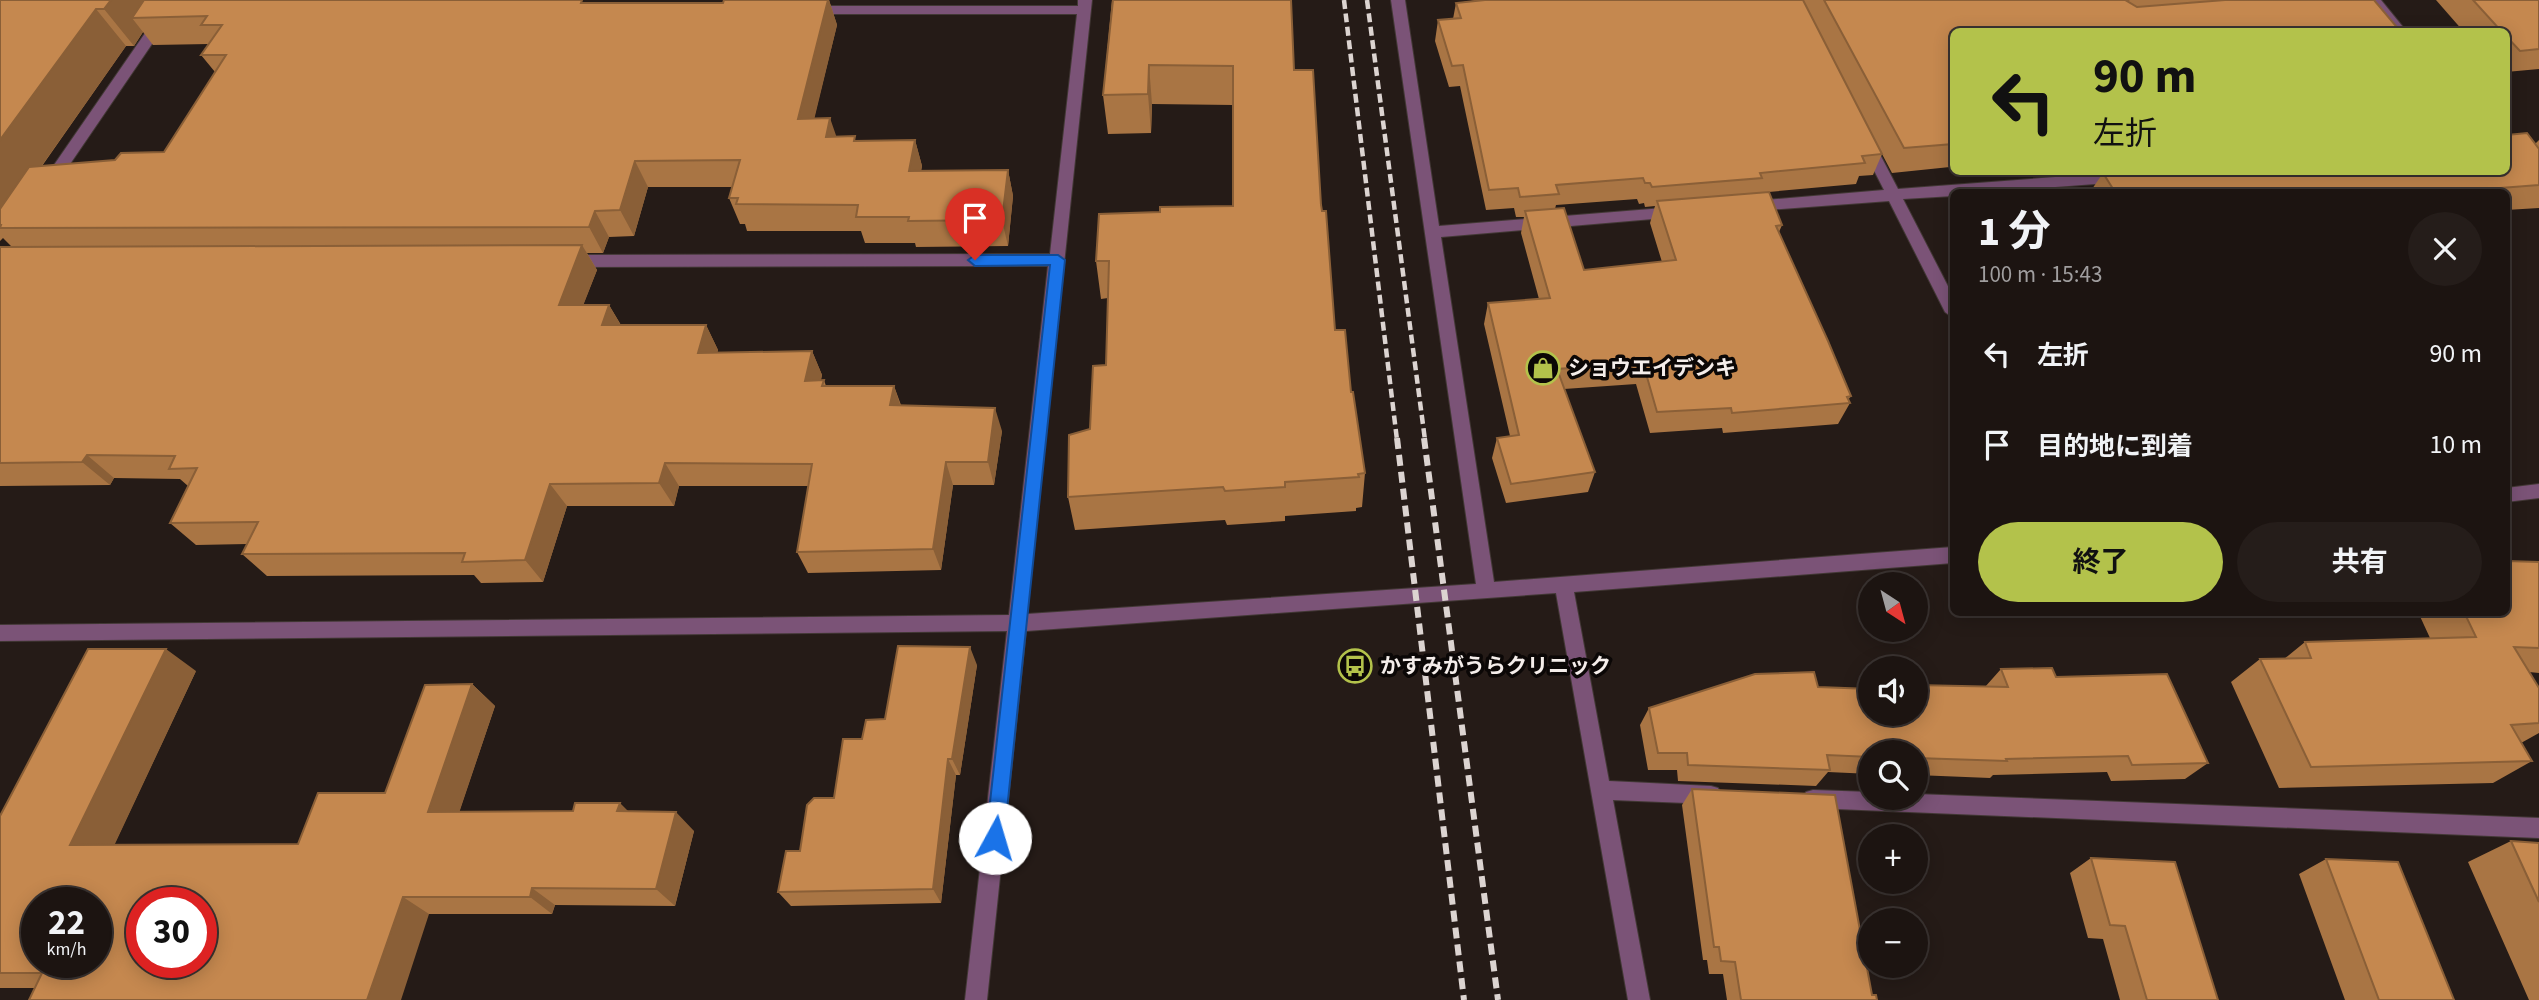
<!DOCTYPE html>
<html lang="ja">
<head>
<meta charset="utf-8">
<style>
	body { margin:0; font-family:"Source Sans 3","Noto Sans JP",sans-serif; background:#251d1a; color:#f1f3f6; height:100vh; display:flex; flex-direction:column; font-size:26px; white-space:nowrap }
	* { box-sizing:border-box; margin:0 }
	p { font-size:23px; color:#a09e9f }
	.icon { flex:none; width:38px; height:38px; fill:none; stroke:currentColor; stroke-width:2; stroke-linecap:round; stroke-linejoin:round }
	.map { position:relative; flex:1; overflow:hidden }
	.drawer { position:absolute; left:1950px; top:189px; width:560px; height:427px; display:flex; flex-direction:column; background:#1c1411; border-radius:10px; box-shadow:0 4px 18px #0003,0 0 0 2px #3a3331 }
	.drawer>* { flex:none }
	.top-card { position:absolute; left:1950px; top:28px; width:560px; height:147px; border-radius:10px; box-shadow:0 4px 18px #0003,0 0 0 2px #3a3331; background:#b3c24b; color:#111; overflow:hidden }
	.needle { width:46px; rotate:144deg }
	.fabs { position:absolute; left:1858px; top:572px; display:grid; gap:14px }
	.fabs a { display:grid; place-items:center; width:70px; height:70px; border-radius:50%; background:#1c1411; box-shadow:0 4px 18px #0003,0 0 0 2px #3a3331; font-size:35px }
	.speed { position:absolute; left:21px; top:887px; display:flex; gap:14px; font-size:35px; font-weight:700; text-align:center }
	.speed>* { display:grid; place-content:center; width:91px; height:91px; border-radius:50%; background:#1c1411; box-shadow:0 4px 18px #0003,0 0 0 2px #3a3331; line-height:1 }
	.speed small { font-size:18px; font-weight:400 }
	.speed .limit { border:10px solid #d22; background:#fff; color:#111 }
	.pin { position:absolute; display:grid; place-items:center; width:60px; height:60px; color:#fff; margin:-72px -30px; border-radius:50% 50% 50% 0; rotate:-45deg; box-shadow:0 0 7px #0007 }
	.pin .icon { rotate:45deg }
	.me { position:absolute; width:77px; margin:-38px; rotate:6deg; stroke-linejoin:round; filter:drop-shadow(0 0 5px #0008) }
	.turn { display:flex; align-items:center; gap:24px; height:147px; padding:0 28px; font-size:32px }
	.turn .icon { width:91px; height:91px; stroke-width:2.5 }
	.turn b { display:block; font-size:49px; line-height:60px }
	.round { display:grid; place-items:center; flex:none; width:74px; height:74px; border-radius:37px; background:#251d1a }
	.head { display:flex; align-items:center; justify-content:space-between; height:119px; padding:0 28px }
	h1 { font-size:42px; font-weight:700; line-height:52px }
	.button { display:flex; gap:14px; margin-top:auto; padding:14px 28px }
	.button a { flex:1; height:80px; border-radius:42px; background:#b3c24b; color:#111; font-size:28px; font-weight:700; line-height:80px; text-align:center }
	.button a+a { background:#251d1a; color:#f1f3f6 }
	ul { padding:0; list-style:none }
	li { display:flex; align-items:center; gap:21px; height:91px; padding:0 28px }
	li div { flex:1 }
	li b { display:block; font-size:26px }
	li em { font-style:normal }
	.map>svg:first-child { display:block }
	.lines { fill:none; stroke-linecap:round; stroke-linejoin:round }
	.minor-casing { stroke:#423835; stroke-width:2 }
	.minor { fill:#7b5377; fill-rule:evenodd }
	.rail-far1 { stroke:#dcd4d1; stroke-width:4.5; stroke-dasharray:9 4.5; stroke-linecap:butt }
	.rail { stroke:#dcd4d1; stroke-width:6; stroke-dasharray:11 6; stroke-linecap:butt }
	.wall { fill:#a97544; fill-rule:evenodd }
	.shaded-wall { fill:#8a5f37 }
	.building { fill:#c5884f; stroke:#8a5f37; stroke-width:2; fill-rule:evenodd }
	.route { fill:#1a73e8; stroke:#114b97; stroke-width:2 }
	.labels { text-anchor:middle; stroke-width:7; stroke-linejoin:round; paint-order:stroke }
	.poi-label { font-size:21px; font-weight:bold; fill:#f4edea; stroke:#0b0706; text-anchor:start }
</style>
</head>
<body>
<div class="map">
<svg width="2539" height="1000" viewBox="0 0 2539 1000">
	<rect width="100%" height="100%" fill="#251b17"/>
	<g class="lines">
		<defs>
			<path id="minor" d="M168,0H182L55,186H45L43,182L45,178Z
				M1078,0H1092L1027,614L1476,584L1391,0H1405L1439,226L1676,207L1684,212L1676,217L1441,237L1494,582L1953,547V563L1574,592L1609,781L1711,786L1718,788L1721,795L1718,802L1711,804L1613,800L1650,1000H1628L1556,593L1026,631L987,1000H965L1007,631L0,641V625L1009,615L1048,266L568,267L560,261L568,255L1050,254L1077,14H808L801,10L808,6H1078Z
				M2367,0H2381L2407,32H2393Z
				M1867,138L1872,139L1898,189L2122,172L2129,177L2122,182L1991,192H1953V196L1903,199L1953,296V318L1945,312L1889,201L1753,211L1745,206L1753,201L1884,190L1860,143Z
				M2539,484V498L2506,502V488Z
				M1813,790L1871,792V798H1916V794L2539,818V838L1813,808L1806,806L1803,799L1806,792Z"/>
		</defs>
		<use href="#minor" class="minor-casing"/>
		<use href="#minor" class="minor"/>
		<path class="rail-far1" d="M1344,0L1397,440
			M1367,0L1425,440"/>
		<path class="rail" d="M1397,438L1464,1000
			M1424,438L1498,1000"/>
	</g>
	<path class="wall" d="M0,0L723,3L724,0H829L837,25L814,118L836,136L857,141L915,140L922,166L921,171L1008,170L1013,196L1008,246L916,247L915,243H865L861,231H747L745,224H740L729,198L732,187H648L634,236L609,237L603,253H587L597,270L583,305H609L621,325H706L718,350L717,353L812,351L822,375L821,380H824L826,386H894L901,405L1002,431L994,485H953L941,570L808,573L797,552L808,486H679L674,506H567L543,582L481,583L474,575L267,576L242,554L247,544L196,545L170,523L188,486L180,479L114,478L110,485L0,486V247H12L3,238L0,241ZM143,32L153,45L209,44L201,55L215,72L164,152L115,160L42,166L126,46H134Z
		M1112,0H1291L1294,70L1321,205L1335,330L1351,392L1365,473L1362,507L1356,508V511L1285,516V521L1227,525L1225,520L1075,530L1068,497L1090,429L1106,365L1108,298L1101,299L1096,261L1160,212L1233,206V105L1152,104L1151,133L1108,134L1103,95Z
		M1478,0H2374L1953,32V172H1965L1954,173L1950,167L1892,173L1882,154L1873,175L1859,176L1856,184L1757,193L1782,225L1779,232L1851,396L1848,400L1850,403L1838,424L1723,433L1722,428L1650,433L1636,384L1564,389L1595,472L1588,492L1506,503L1492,458L1497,438L1510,436L1484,324L1488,303L1539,299L1521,233L1524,217H1516L1514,208L1486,210L1460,86L1449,87L1435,41L1438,20L1453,19L1456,3ZM1637,199L1639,204L1644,203L1645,207L1655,206L1650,223L1662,262L1584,270L1555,209L1556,205Z
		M2436,0H2539V69L2506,72V32H2464Z
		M2507,135L2535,144L2539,140V208L2506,210V192H2090L2103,173L2506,172Z
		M1966,172H1994L1967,174Z
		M2539,562V673L2529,672L2539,688V733L2521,743L2532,761L2493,783L2279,788L2231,682L2260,659H2284L2305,642L2430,638L2418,612H2506Z
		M977,665L960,775H956L941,903L791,906L778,892L800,851L834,798L862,739L885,719Z
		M2001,669L2056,677L2208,763L2185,779L2111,781L2107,772L1993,775L1990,778L1916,775V752H1871V774L1828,772L1816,786L1678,781L1677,770H1648L1640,725L1649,708L1818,687L1871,714L1985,687Z
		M196,671L114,845L298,844L385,793L472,684L495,706L459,812L627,811L694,831L675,906L555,905L552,914H429L35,988H0V816Z
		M1692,789L1872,995L1877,1000H1727L1723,974H1709L1707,960H1703L1682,805Z
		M2511,841L2539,843V1000H2529L2468,862Z
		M2091,858L2218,1000H2120L2103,939L2088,938L2070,873Z
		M2326,859L2454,1000H2345L2299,874Z"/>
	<path class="shaded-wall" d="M111,0H165L132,18L143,32L134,46L104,9Z
		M828,0H829L837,25L808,145L798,119Z
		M96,9L126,46L0,225V140Z
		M1149,65L1152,104L1151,133L1148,94Z
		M830,118L839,144L826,137Z
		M915,140L922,166L916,197L909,171Z
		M635,161L648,187L634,236L620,210Z
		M1008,170L1013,196L1008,246L1002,220Z
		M595,211L609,237L603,253L589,227Z
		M582,245L597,270L574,329L559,305Z
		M609,305L623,329L602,325Z
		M706,325L718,350L710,377L698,353Z
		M812,351L822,375L815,404L805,381Z
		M894,386L902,410L890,405Z
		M995,408L1002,431L994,485L988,462Z
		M87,455L114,478L110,485L82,462Z
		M946,462L953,485L941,570L933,549Z
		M665,463L679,486L674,506L659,483Z
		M550,484L567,506L543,582L525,560Z
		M970,647L977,665L960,775L952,759Z
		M166,649L196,671L106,863L70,845Z
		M472,684L495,706L453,831L428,812Z
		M948,759L956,775L941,903L933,889Z
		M620,803L639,822L617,811Z
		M676,812L694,831L675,906L656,889Z
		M532,888L555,905L552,914L530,897Z
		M403,897L429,914L401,1000H367Z"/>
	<path class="building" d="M0,0H111L104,9H96L0,140Z
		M144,0H582L581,3H723L724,0H828L798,119L830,118L826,137L855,136L854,141L915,140L909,171L1008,170L1002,220L908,221L909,217H856L858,205L736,204L738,198H729L740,160L635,161L620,210L595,211L589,227L0,228L1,225H0V209L29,167L115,160L121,153L164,152L226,55H201L222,25H201L207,16L132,18Z
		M1113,0H1291L1294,70H1313L1321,205L1322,211H1326L1335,330H1345L1351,392H1353L1365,473L1358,474L1359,477L1285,482V487L1225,491L1223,487L1068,497L1069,435L1090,429L1093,366L1106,365L1109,261H1096L1099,214L1160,212V207L1233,206V66L1149,65L1148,94L1103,95Z
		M1485,0H1803L1882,154L1862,156L1865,163L1760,173L1762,178L1652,187L1650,183H1645L1643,178L1556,185L1559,194L1520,197L1518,188L1489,190L1463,65L1452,66L1438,20L1461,18L1456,3Z
		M1824,0H2129L2127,1L2137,7L2225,0H2374L2401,32H1953V144L1904,148Z
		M2473,0H2539V49L2520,51L2506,36V32H2502Z
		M2506,133L2507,135L2527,133L2539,149V185L2448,192H2115L2103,173L2126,172H2506Z
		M1769,192L1782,225L1776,226L1828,341L1851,396L1847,397L1850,403L1732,413L1731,408L1657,412L1643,363L1557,369L1595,472L1511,484L1497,438L1519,435L1488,303L1550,298L1525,211L1564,208L1584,270L1676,260L1657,201Z
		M582,245L559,305H609L602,325H706L698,353L812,351L805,381L824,380L822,386H894L890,405L995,408L988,462H946L933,549L797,552L812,464L665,463L659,483L550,484L525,560L462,562L465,553L242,554L258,522L170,523L197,468L169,469L175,456L87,455L82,462L0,463V247Z
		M2506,561L2539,562V648L2514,647L2539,688V723L2511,725L2532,761L2311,767L2260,659L2311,658L2305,642L2476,637L2464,612H2506Z
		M898,646L970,647L952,759H948L933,889L778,892L786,851H800L807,805L814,798H834L843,739H862L866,720L885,719Z
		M88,649H166L70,845L298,844L318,793H385L425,685L472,684L428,812L573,811L575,803H620L617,811L676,812L656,889L532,888L530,897H403L367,1000H29L42,973H0V816ZM37,903H96V962H37ZM142,903H201V962H142Z
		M2052,668L2056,677L2167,674L2208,763L2132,765L2128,756L2006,759L2007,761L1916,758V752H1871V757L1827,755L1830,770L1688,765L1687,753H1658L1649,708L1755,674L1814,672L1818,687L1871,689V714H1916V685L2008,687L2001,669Z
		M1692,789L1835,795L1872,995H1876L1877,1000H1741L1735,962L1721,961L1719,947H1714Z
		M2511,841L2539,843V902Z
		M2091,858L2175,862L2218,1000H2147L2125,926L2110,925Z
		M2326,859L2398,862L2454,1000H2379Z"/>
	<path class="route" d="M975,255H1058L1065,260L1004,838L1001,845L995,847L988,845L986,838L1050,265L975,266L968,260Z"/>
	<defs>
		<symbol id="shop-ring" viewBox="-11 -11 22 22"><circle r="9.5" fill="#0b0706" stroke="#b3c24b" stroke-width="1.5"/><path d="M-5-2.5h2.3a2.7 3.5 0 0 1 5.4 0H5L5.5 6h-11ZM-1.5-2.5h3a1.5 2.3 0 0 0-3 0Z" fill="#b3c24b"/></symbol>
		<symbol id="bus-ring" viewBox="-11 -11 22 22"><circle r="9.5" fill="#0b0706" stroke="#b3c24b" stroke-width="1.5"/><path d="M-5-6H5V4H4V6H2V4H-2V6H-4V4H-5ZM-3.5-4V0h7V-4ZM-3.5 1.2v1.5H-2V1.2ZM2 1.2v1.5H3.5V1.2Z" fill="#b3c24b"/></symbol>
	</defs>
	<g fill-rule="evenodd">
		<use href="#shop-ring" x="1524" y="349" width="38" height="38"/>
		<use href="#bus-ring" x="1336" y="647" width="38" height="38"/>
	</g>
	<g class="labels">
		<g class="poi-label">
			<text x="1568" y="375">ショウエイデンキ</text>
			<text x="1380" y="673">かすみがうらクリニック</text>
		</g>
	</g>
</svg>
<div class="fabs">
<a><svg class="needle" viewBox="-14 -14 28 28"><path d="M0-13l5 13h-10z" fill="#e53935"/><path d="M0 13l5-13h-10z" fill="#a09e9f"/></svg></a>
<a><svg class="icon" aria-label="sound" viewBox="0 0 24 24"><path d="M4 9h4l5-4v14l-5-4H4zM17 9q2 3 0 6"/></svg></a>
<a><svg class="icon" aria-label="search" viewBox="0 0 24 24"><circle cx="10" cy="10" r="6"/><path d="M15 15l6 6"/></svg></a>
<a>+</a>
<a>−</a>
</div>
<div class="speed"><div>22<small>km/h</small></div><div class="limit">30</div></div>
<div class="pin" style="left:975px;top:260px;background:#d93025"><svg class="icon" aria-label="arrive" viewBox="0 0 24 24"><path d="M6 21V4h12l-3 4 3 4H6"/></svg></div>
<svg class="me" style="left:995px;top:838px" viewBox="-20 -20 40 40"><circle r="19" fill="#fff"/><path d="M0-13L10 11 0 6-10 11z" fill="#1a73e8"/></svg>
<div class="top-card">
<div class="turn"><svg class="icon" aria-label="left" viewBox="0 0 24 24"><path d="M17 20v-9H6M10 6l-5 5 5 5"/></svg><div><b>90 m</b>左折</div></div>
</div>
<section class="drawer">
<div class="head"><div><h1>1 分</h1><p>100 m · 15:43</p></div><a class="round"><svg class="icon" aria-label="close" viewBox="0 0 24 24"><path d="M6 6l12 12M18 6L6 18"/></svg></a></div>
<ul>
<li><svg class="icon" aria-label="left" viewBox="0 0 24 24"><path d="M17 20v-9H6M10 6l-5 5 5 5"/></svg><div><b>左折</b></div><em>90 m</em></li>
<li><svg class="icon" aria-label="arrive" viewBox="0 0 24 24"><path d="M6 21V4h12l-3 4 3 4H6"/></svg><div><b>目的地に到着</b></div><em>10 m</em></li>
</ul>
<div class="button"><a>終了</a><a>共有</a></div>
</section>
</div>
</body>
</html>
